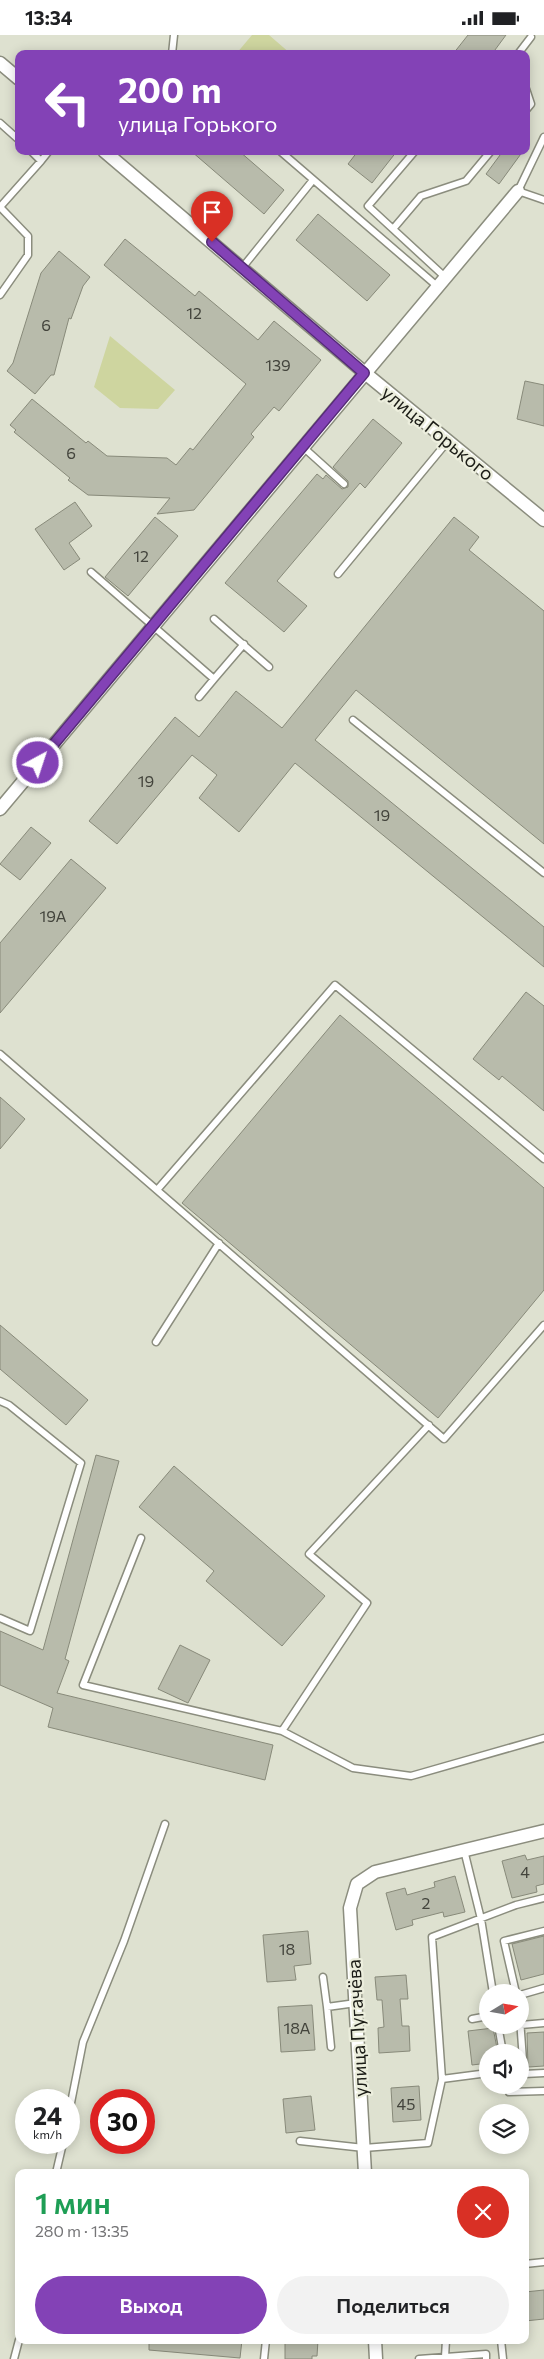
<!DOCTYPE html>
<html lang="ru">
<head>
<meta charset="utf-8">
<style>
	body { margin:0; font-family:Commissioner,sans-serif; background:#f2f2f2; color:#202124; height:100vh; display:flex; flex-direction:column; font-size:19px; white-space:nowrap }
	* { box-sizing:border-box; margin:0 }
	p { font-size:16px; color:#757577 }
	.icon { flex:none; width:28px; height:28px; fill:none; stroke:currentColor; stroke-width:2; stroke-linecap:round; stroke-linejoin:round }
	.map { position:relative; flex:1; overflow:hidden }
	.details { position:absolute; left:15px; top:2134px; width:514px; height:175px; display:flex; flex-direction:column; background:#fff; border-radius:10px; box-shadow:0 2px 12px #0003 }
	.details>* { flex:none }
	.banner { position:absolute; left:15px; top:15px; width:515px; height:105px; border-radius:10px; box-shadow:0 2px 12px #0003; background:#8342b6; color:#fff; overflow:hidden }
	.needle { width:32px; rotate:79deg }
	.tools { position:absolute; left:479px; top:1949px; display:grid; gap:10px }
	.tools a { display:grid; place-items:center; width:50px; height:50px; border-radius:50%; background:#fff; box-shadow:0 2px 12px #0003; font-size:25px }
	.speed { position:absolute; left:15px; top:2054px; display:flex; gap:10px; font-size:25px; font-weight:700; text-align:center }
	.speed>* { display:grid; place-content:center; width:65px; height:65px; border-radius:50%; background:#fff; box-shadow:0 2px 12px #0003; line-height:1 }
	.speed small { font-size:12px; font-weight:400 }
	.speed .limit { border:8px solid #d22; background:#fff; color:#111 }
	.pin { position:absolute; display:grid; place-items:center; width:42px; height:42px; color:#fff; margin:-51px -21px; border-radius:50% 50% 50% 0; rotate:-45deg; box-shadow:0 0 5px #0007 }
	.pin .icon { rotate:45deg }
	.me { position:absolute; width:55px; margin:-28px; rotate:40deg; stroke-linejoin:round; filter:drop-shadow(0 0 4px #0008) }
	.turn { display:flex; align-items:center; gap:18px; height:105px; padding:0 20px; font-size:22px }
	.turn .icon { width:65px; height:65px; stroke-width:2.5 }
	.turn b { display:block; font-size:35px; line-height:42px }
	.round { display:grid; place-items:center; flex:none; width:52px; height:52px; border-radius:26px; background:#f2f2f2 }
	.summary { display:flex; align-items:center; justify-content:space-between; height:85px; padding:0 20px }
	h1 { font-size:30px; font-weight:600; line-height:38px; color:#1e9e55 }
	.button { display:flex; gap:10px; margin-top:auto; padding:10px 20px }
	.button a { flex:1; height:58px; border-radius:30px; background:#8342b6; color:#fff; font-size:20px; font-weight:600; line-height:58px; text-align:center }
	.button a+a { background:#f2f2f2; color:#202124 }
	.status { display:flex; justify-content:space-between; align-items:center; height:35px; padding:0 25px; background:#fff; direction:ltr }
	.status svg { height:14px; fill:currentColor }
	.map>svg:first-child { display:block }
	.green { fill:#ced59f }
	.building { fill:#b8bbab; stroke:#888a7a }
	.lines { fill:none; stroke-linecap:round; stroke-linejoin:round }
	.service-casing { stroke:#8b8d7e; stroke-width:9 }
	.minor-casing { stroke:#8b8d7e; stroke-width:15 }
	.service { stroke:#fff; stroke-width:6 }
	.minor { stroke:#fff; stroke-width:12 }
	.route-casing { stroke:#552b76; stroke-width:12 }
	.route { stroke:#8342b6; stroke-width:9 }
	.labels { text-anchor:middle; stroke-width:4.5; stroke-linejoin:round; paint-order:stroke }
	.number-label { font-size:16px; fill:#43443c }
	.street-label { font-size:19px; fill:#1c1d17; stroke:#eceedd }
</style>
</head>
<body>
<div class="status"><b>13:34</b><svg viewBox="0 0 49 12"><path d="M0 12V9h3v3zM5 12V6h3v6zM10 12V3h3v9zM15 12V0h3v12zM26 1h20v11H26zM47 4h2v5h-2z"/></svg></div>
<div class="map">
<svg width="544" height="2324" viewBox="0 0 544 2324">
	<rect width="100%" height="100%" fill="#dee1d0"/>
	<path class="green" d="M252,0H269L291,19H236Z
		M110,301L175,355L158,374L120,373L94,352Z"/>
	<path class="building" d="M468,0H506L492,19H453Z
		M191,116H239L284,155L264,179Z
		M358,116H397L372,148L348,129Z
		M503,116H523L499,149L486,139Z
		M318,179L390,240L367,266L296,205Z
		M125,204L195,261L199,256L258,305L274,286L321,325L279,376L274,372L251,399L254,402L194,475L157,479L170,463L88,460L68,445L70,443L14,397L16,395L10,390L32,364L86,408L88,406L107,421L167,423L176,430L190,413L193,415L246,349L104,230Z
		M59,216L90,242L83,251L71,284L69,283L54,340H51L35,359L7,336L13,328L41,238Z
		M525,346L544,350V391L517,384Z
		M373,384L402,408L365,453L360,448L277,546L307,571L284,597L225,548L317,439L323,444L326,440L342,454L348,452V446L333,432Z
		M75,467L92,491L69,508L80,524L64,535L35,494Z
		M155,482L178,501L128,561L105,542Z
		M454,482L479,502L469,515L544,576V809L356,655L315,705L544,892V932L295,728L239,797L199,763L217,740L192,720L117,809L89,786L175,682L199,702L236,656L282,693Z
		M31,792L51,808L20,845L0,829Z
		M71,824L106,853L0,978V908Z
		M526,957L544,971V1076L502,1041L499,1045L473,1024Z
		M340,980L544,1153V1255L438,1383L182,1168Z
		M0,1062L25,1084L0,1114Z
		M0,1290L88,1365L66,1390L0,1334Z
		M96,1420L119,1426L65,1624L69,1626L57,1658L273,1710L265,1745L48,1692L53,1673L0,1650V1596L43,1615Z
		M174,1431L325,1561L282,1611L206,1546L214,1536L139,1472Z
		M180,1610L210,1625L188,1668L158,1654Z
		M525,1820L527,1825L544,1821V1849L536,1851L537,1857L512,1863L502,1826Z
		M455,1841L465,1877L444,1882L443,1877L412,1885L413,1890L396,1895L386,1858L405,1853L407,1860L435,1852L434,1847Z
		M308,1896L311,1929L294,1931L296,1945L267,1947L263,1900Z
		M544,1901V1939L521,1945L512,1909Z
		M406,1940L408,1964H400L402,1991H409L410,2016L379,2018L378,1993L384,1992L382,1965H377L375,1942Z
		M312,1970L315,2015L281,2017L278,1972Z
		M493,1993L498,2018H488V2028L472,2030L468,1996Z
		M544,1997V2031L528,2032L527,1998Z
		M419,2051L421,2085L393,2087L391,2053Z
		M311,2061L315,2095L286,2098L283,2064Z
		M544,2255V2284L525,2286V2257Z
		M149,2305H242L240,2323L149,2315Z
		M285,2305H318L317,2321H312V2324H285Z"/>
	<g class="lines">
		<defs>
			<path id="service" d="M172,19L174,0
				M518,19L531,2
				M526,54L531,69L526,75
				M0,88L19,105
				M544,102L518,156L544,165
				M280,116L437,251
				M415,116L368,171L445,242
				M41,126L49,116
				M0,172L41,126L31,116
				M393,194L421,161L466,146L491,116
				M242,233L313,145
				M0,260L28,220V201L1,173
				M303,412L344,449
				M91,537L214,644L199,662
				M338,539L448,406
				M214,584L269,632
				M214,644L244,609
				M353,685L544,838
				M0,1019L444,1404L544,1290
				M157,1155L335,950L544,1124
				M156,1307L219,1208
				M0,1366L9,1370L81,1428L30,1596L0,1583
				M429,1390L309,1519L367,1568L282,1696L353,1733L411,1741L544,1703
				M141,1503L83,1650L282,1696
				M464,1815L481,1884L493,1958
				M323,1942L327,1972
				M516,1958L504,1906L544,1896
				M520,1960L544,1953
				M472,1984L488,1981
				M520,1984L524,2039L544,2038
				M520,1987L521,1990L544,1988
				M498,1990L503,2018
				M331,2012L327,1972L356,1968
				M442,2044L432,1902L516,1870L544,1863
				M508,2050L509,2057L544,2056
				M69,2078L83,2007L124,1906L165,1789
				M300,2106L364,2113L428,2108L442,2044L488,2038
				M56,2138L63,2108
				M525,2229L544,2227
				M501,2305L503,2324
				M445,2322L446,2305
				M14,2324L19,2305
				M264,2324L266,2305
				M419,2324L486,2319V2324"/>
			<path id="minor" d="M0,28L19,44
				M104,116L365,338L544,485
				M0,774L518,156
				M365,2138L350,1873L357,1849L375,1837L544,1796
				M375,2305L376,2324"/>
		</defs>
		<use href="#service" class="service-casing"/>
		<use href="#minor" class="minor-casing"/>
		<use href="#service" class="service"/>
		<use href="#minor" class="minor"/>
	</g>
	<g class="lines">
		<defs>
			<path id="route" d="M38,728L364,338L212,207"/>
		</defs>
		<use href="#route" class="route-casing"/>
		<use href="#route" class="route"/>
	</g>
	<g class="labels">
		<g class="number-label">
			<text x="194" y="284">12</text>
			<text x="46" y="296">6</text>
			<text x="278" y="336">139</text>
			<text x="71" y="424">6</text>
			<text x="141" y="527">12</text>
			<text x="146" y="752">19</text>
			<text x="382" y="786">19</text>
			<text x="53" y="887">19А</text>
			<text x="525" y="1843">4</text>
			<text x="426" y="1874">2</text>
			<text x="287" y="1920">18</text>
			<text x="297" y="1999">18А</text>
			<text x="406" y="2075">45</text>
		</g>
		<g class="street-label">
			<text transform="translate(438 398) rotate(39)" y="7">улица Горького</text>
			<text transform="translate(357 1993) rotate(-93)" y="7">улица Пугачёва</text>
		</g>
	</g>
</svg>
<div class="tools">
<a><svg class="needle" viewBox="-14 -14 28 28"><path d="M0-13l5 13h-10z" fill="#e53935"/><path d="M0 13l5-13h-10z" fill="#757577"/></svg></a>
<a><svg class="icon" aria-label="sound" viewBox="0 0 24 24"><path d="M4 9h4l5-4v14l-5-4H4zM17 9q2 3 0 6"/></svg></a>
<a><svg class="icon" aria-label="layers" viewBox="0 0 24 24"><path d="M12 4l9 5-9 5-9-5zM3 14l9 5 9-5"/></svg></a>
</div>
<div class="speed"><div>24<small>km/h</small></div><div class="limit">30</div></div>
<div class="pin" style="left:212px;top:207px;background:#d93025"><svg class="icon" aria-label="arrive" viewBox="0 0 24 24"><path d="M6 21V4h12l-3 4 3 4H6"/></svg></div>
<svg class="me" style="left:38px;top:728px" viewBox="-20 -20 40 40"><circle r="17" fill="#8342b6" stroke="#fff" stroke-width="3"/><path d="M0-11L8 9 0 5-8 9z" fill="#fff"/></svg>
<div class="banner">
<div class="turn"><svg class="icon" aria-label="left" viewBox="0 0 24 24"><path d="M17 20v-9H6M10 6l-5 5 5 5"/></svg><div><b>200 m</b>улица Горького</div></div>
</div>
<section class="details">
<div class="summary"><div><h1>1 мин</h1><p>280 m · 13:35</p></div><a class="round" style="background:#d93025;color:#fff"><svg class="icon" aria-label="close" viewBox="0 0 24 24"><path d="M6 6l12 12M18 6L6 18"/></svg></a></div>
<div class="button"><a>Выход</a><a>Поделиться</a></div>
</section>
</div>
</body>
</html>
